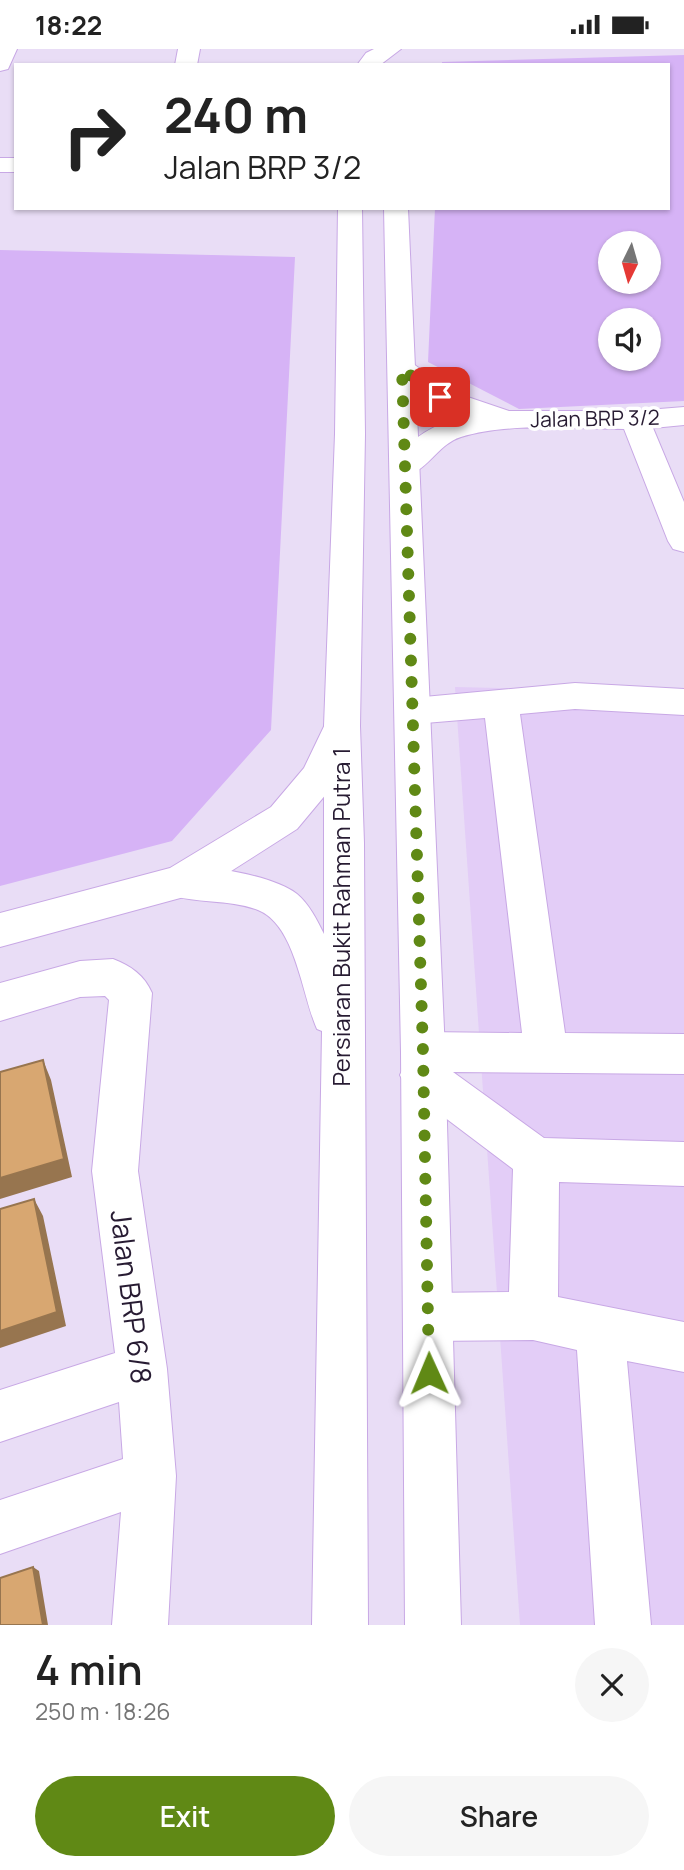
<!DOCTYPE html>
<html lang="en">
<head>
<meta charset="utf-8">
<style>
	body { margin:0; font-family:Manrope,sans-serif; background:#f6f6f6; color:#222; height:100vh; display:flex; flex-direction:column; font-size:26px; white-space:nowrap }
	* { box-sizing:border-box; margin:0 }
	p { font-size:23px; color:#767676 }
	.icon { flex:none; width:38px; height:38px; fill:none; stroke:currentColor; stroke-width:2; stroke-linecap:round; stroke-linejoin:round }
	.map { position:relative; height:1576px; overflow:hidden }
	.panel { display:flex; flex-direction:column; background:#fff; flex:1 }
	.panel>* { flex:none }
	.banner { position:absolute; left:14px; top:14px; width:656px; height:147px; border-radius:0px; box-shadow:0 2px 5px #0004; background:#fff; color:#222; overflow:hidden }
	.needle { width:46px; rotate:185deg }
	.tools { position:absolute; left:598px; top:182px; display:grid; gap:14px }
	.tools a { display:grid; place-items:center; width:63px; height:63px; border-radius:50%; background:#fff; box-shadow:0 2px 5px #0004; font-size:35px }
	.pin { position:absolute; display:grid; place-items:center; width:60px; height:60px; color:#fff; margin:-30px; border-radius:14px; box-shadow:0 4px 10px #0006 }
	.me { position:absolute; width:77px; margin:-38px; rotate:359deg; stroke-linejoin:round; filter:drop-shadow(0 0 5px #0008) }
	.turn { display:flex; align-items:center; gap:24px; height:147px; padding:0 35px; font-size:32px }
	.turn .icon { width:91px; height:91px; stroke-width:2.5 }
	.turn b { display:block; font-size:49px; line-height:60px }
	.round { display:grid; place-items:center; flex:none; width:74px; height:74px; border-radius:37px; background:#f6f6f6 }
	.overview { display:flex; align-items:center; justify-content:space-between; height:119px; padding:0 35px }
	h1 { font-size:42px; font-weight:600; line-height:52px }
	.cta { display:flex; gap:14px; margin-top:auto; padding:14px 35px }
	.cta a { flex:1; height:80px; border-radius:42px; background:#608915; color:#fff; font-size:28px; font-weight:600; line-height:80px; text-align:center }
	.cta a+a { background:#f6f6f6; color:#222 }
	.status { display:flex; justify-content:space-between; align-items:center; height:49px; padding:0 35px; background:#fff; direction:ltr }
	.status svg { height:19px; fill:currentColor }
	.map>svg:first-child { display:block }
	.built { fill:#e3cdf7 }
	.green { fill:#d6b3f6; fill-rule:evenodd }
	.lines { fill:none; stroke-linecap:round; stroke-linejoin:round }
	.minor-casing { stroke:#c8a8e5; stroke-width:2 }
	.major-casing { stroke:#c8a8e5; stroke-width:2 }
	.minor { fill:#fff; fill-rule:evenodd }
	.major { fill:#fff; fill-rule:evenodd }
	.shaded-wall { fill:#97754f }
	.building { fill:#d8a771; stroke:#97754f; stroke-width:2 }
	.route { stroke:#608915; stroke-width:12; stroke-dasharray:0 21.6 }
	.labels { text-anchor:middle; stroke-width:7; stroke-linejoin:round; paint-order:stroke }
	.far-street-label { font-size:21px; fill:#271b32; stroke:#fff }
	.street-label { font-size:24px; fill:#271b32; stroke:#fff }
	.near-street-label { font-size:28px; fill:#271b32; stroke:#fff }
</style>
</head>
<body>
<div class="status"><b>18:22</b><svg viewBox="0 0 49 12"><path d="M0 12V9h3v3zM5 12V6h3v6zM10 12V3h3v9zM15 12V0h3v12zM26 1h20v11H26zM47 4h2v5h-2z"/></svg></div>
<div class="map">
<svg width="684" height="1576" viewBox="0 0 684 1576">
	<rect width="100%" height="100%" fill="#e9ddf6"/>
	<path class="built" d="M455,638L684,643V1576H520Z"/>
	<path class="green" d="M684,6V352L519,360L428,313L435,159H668V16H442V13ZM611,194H649V233H611ZM611,271H649V310H611Z
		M0,201L295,208L271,681L172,792L0,837Z"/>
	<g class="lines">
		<defs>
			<path id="minor" d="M0,0H17L8,20L0,22Z
				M178,0H200L197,16H175Z
				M0,109H16V123H0Z
				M402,311L412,314L450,342L509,362H635L684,358V376L653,379L684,453V503L673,500L668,492L624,380C574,380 509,373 461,388C434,396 424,433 394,425L390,418C409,389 435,373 469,368L430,354L392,326L388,320L392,314Z
				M575,634L684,640V666L575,660L520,665L565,984L684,985V1025L453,1023L544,1089L684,1093V1137L559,1133L558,1248L684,1273V1323L627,1312L651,1576H595L577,1301L533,1291L427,1292L410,1285L403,1268L410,1251L427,1244L509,1243L513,1120L407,1040L400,1026L406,1013L401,1003L408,989L423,983L522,984L485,669L413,675L400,672L395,662L400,652L413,649Z
				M342,663L355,667L360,677L332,738L297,780L195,845L0,898V864L170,819L271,758L304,719L329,667Z
				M113,910C131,917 144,926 152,944L138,1122L167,1320L176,1427L168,1576H112L121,1463L0,1505V1451L123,1410L119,1353L0,1393V1341L115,1304L92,1122L109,951L105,947L80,948L0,972V934L80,912Z"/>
			<path id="major" d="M374,0H401L380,16H357L366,4Z
				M338,159H362L365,385L360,677L364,794L368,1576H312L322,982L317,980C302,947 296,876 258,861C230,850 196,855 167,845L161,833L167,821C195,812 274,826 297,845C309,855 317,871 324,885V677L335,385Z
				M384,159H408L445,1003L461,1576H405L401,1003Z"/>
		</defs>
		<use href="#minor" class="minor-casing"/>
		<use href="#major" class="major-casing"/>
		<use href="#minor" class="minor"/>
		<use href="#major" class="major"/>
	</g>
	<path class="shaded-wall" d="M43,1011L51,1031L72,1128L0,1150V1129Z
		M34,1150L43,1167L66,1277L0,1299V1282Z
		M33,1518L39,1522L48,1576H43Z"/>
	<path class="building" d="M43,1011L64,1110L0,1129V1023Z
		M34,1150L57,1263L0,1282V1160Z
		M33,1518L43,1576H0V1529Z"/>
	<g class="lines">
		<path class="route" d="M429,1324L423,1003L402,320L440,348"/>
	</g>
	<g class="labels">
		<g class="far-street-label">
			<text transform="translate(595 370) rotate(-1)" y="7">Jalan BRP 3/2</text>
		</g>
		<g class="street-label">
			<text transform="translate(342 868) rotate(-90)" y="8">Persiaran Bukit Rahman Putra 1</text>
		</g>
		<g class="near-street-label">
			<text transform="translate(131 1248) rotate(83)" y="10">Jalan BRP 6/8</text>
		</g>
	</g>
</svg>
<div class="tools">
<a><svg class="needle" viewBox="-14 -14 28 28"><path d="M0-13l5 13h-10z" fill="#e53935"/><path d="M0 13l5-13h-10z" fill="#767676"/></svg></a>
<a><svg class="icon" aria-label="sound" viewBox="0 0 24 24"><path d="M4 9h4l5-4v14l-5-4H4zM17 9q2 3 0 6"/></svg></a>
</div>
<div class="pin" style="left:440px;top:348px;background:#d93025"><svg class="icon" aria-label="arrive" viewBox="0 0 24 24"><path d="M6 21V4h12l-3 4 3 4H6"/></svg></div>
<svg class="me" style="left:429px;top:1324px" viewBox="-20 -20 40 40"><path d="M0-17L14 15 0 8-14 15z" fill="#608915" stroke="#fff" stroke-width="4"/></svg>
<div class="banner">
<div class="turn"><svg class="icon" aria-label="right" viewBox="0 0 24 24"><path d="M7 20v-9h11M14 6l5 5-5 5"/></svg><div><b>240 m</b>Jalan BRP 3/2</div></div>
</div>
</div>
<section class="panel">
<div class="overview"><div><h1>4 min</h1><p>250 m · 18:26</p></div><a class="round"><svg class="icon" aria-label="close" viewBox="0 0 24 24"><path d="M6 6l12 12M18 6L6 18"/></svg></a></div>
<div class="cta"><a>Exit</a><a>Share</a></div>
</section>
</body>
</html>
